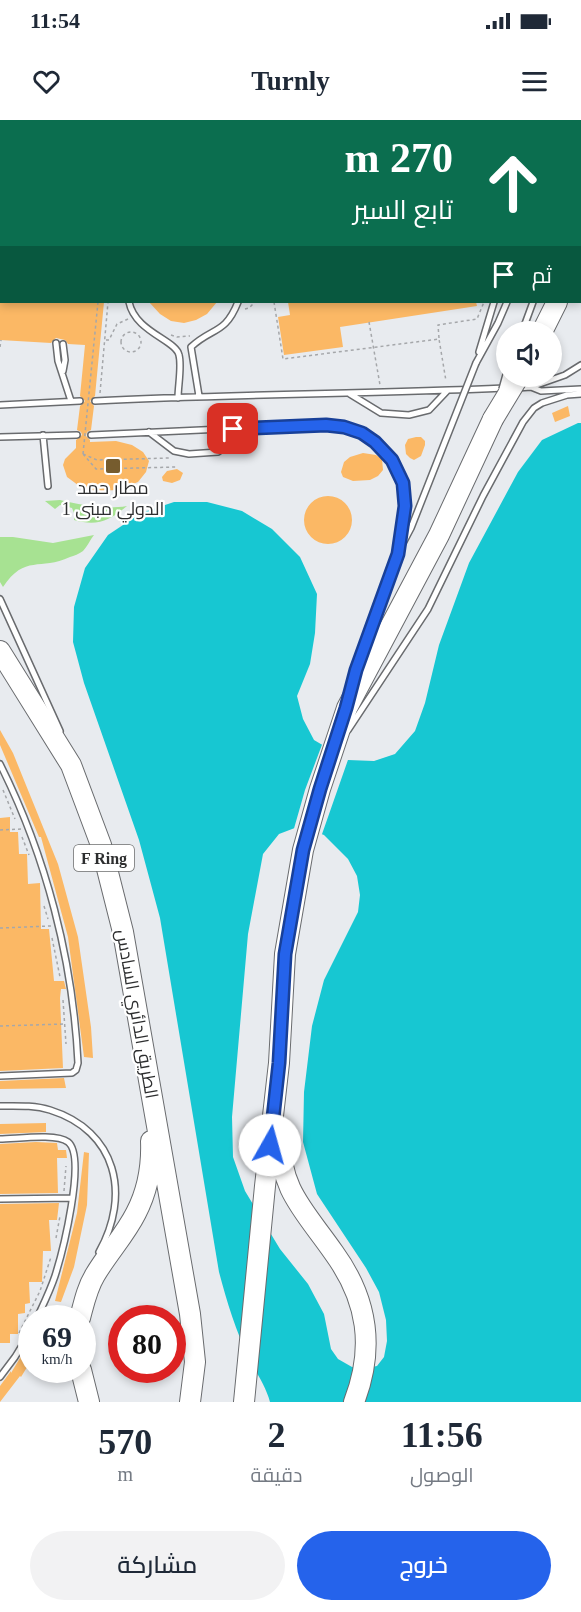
<!DOCTYPE html>
<html lang="ar">
<head>
<meta charset="utf-8">
<style>
	body { margin:0; font-family:"Times New Roman",Cairo,serif; background:#f2f2f3; color:#1f2937; direction:rtl; height:100vh; display:flex; flex-direction:column; font-size:22px; white-space:nowrap }
	* { box-sizing:border-box; margin:0 }
	p { font-size:20px; color:#747a83 }
	.icon { flex:none; width:33px; height:33px; fill:none; stroke:currentColor; stroke-width:2; stroke-linecap:round; stroke-linejoin:round }
	.map { position:relative; height:1282px; overflow:hidden; direction:ltr }
	.panel { display:flex; flex-direction:column; background:#fff; flex:1 }
	.panel>* { flex:none }
	.hud { position:absolute; left:0px; top:0px; width:582px; height:183px; box-shadow:0 3px 9px #0003; direction:rtl; background:#0b6e4f; color:#fff; overflow:hidden }
	.buttons { position:absolute; left:496px; top:201px; display:grid; gap:12px }
	.buttons a { display:grid; place-items:center; width:66px; height:66px; border-radius:50%; background:#fff; box-shadow:0 3px 9px #0003; font-size:30px }
	.speed { position:absolute; left:18px; top:1185px; display:flex; gap:12px; font-size:30px; font-weight:700; text-align:center }
	.speed>* { display:grid; place-content:center; width:78px; height:78px; border-radius:50%; background:#fff; box-shadow:0 3px 9px #0003; line-height:1 }
	.speed small { font-size:15px; font-weight:400 }
	.speed .limit { border:9px solid #d22; background:#fff; color:#111 }
	.pin { position:absolute; display:grid; place-items:center; width:51px; height:51px; color:#fff; margin:-26px; border-radius:12px; box-shadow:0 3px 9px #0006 }
	.me { position:absolute; width:66px; margin:-33px; rotate:7deg; stroke-linejoin:round; filter:drop-shadow(0 0 4px #0008) }
	.turn { display:flex; align-items:center; gap:21px; height:126px; padding:0 30px; font-size:27px }
	.turn .icon { width:78px; height:78px; stroke-width:2.5 }
	.turn b { display:block; font-size:42px; line-height:51px }
	.then { display:flex; align-items:center; height:57px; padding:0 30px; background:#0003; gap:12px; font-size:22px }
	.eta { display:flex; justify-content:space-evenly; align-items:center; height:102px; text-align:center }
	.eta b { font-size:36px; font-weight:600; line-height:42px }
	.action { display:flex; gap:12px; margin-top:auto; padding:12px 30px }
	.action a { flex:1; height:69px; border-radius:36px; background:#2563eb; color:#fff; font-size:24px; font-weight:600; line-height:69px; text-align:center }
	.action a+a { background:#f2f2f3; color:#1f2937 }
	.status { display:flex; justify-content:space-between; align-items:center; height:42px; padding:0 30px; background:#fff; direction:ltr }
	.status svg { height:16px; fill:currentColor }
	header { display:flex; justify-content:space-between; align-items:center; height:78px; padding:0 30px; background:#fff; font-size:27px; font-weight:600 }
	.map>svg:first-child { display:block }
	.green { fill:#a7e292 }
	.water { fill:#17c7d2; fill-rule:evenodd }
	.pier { fill:#e8ebef }
	.building { fill:#fbb865 }
	.lines { fill:none; stroke-linecap:round; stroke-linejoin:round }
	.lane-casing { stroke:#696b6e; stroke-width:8 }
	.highway-casing { stroke:#696b6e; stroke-width:22 }
	.path { stroke:#a5a7aa; stroke-width:1.5; stroke-dasharray:3 3; stroke-linecap:butt }
	.lane { stroke:#fff; stroke-width:5 }
	.highway { stroke:#fff; stroke-width:20 }
	.lane-bridge-casing { stroke:#696b6e; stroke-width:8; stroke-linecap:butt }
	.highway-bridge-casing { stroke:#696b6e; stroke-width:22; stroke-linecap:butt }
	.path-bridge { stroke:#a5a7aa; stroke-width:1.5; stroke-dasharray:3 3; stroke-linecap:butt }
	.lane-bridge { stroke:#fff; stroke-width:5 }
	.highway-bridge { stroke:#fff; stroke-width:20 }
	.route-casing { stroke:#184099; stroke-width:15 }
	.route { stroke:#2563eb; stroke-width:10 }
	.poi-dot { fill:#765c2e; stroke:#fff; stroke-width:2 }
	.labels { text-anchor:middle; stroke-width:4.5; stroke-linejoin:round; paint-order:stroke }
	.shield { fill:#fff; stroke:#6c6d6d; stroke-width:1.5 }
	.shield-label { font-size:16px; font-weight:bold; fill:#2d2e2f }
	.poi-label { font-size:18px; fill:#2d2e2f; stroke:#fff }
	.street-label { font-size:18px; fill:#2d2e2f; stroke:#fff }
</style>
</head>
<body>
<div class="status"><b>11:54</b><svg viewBox="0 0 49 12"><path d="M0 12V9h3v3zM5 12V6h3v6zM10 12V3h3v9zM15 12V0h3v12zM26 1h20v11H26zM47 4h2v5h-2z"/></svg></div>
<header><svg class="icon" aria-label="menu" viewBox="0 0 24 24"><path d="M4 6h16M4 12h16M4 18h16"/></svg>Turnly<svg class="icon" aria-label="heart" viewBox="0 0 24 24"><path d="M12 20l-8-8c-3-5 5-10 8-4 3-6 11-1 8 4z"/></svg></header>
<div class="map">
<svg width="581" height="1282" viewBox="0 0 581 1282">
	<rect width="100%" height="100%" fill="#e8ebef"/>
	<path class="green" d="M60,380C82,385 104,390 127,386C110,400 98,407 74,400V393L72,388L60,385L55,389L45,381Z
		M94,415C90,420 87,427 83,431C79,434 74,436 70,437C40,451 25,434 3,467L0,462V417H13L53,423Z"/>
	<path class="water" d="M578,303H581V1282H270C266,1267 257,1254 250,1240C236,1212 227,1182 219,1152L160,798L139,720L84,563L73,522L74,487L85,448L108,415L141,393L174,382H207L242,391L272,409L300,437L317,474L315,513L310,544L297,576L303,599L314,620L348,640L374,641L395,634L415,611L425,583L439,525L469,443L518,352L542,320ZM300,706L324,715L348,739L357,756L360,775L358,792L324,860L312,906L304,972L303,1022L317,1074L366,1148L379,1172L386,1200L387,1221L384,1237L377,1246L367,1248L352,1247L338,1239L331,1229L324,1194L308,1164L280,1129L245,1071L233,1037L232,997L248,814L263,734L279,714Z"/>
	<path class="pier" d="M323,622L349,637L321,717L300,709L293,712L305,670Z"/>
	<path class="building" d="M0,182H104L95,276L90,281L94,286L91,310L87,312L86,316L90,320V322L116,321L132,325L143,332L149,341L146,352L138,362L118,370L95,371L82,368L67,357L63,345L65,339L76,328V320L82,315L81,312L77,310L80,286L85,281L80,276L85,225L68,224L65,220L56,218L51,223L0,220Z
		M149,182H217L207,194L196,200L184,203L171,201L160,194Z
		M288,182H476L477,186L340,207L343,227L284,235L278,197L290,195Z
		M568,286L570,296L555,302L552,293Z
		M416,317H421L425,321V325L421,336L414,340L410,338L406,334L405,325L408,319Z
		M363,333L376,335L382,339L383,350L378,356L370,360L353,361L343,357L341,352L344,342L350,337Z
		M177,349L183,353L180,360L172,363L163,361L162,357L167,351Z
		M304 400a24 24 0 1 1 48 0a24 24 0 1 1-48 0Z
		M0,610L13,633L58,744L78,817L91,907L93,938L84,937L68,817L41,717H39L0,625Z
		M10,697V712H18L19,734H27L28,764L40,763L41,809H49L54,861H64L66,869H61L60,878L63,948L0,951V698Z
		M64,958L66,968L0,969V961Z
		M46,1003V1012L0,1014V1004Z
		M36,1022L57,1023L58,1030H66L67,1038H57L58,1073L0,1074V1024Z
		M84,1032L89,1033L87,1085L74,1147L61,1182L55,1181L77,1093Z
		M59,1083L57,1100H49L51,1131H43L42,1162H29L30,1183L25,1184V1193L18,1194V1214H10V1223H0V1084Z
		M32,1221V1239L21,1257L20,1256L0,1282V1266L11,1251V1253L26,1228V1232Z"/>
	<g class="lines">
		<defs>
			<path id="lane" d="M547,0L548,2
				M564,0L565,2
				M182,1V2
				M580,68L581,66
				M129,182C135,212 176,220 179,235C182,246 178,266 178,278
				M522,212L533,182
				M56,223L58,241L71,281
				M479,232L494,182
				M476,243L498,203L507,182
				M63,251L65,240L63,224
				M531,267L565,255L581,245
				M517,268L531,267L541,271L581,269
				M350,274L381,293L409,295L429,290L447,271
				M199,276L191,227C212,207 225,215 238,182
				M95,281C231,274 368,274 505,268
				M0,285L80,281
				M149,312L174,331L189,334L218,332L250,309
				M43,315L48,366
				M91,315L265,307
				M0,317L77,315
				M0,479L60,611
				M354,557L398,434
				M348,610L428,489L483,376L523,302L534,288L542,283L567,275L581,274
				M0,644C46,736 73,840 78,943L76,950L72,953L0,956
				M0,986C17,986 34,985 50,990C117,1011 131,1075 99,1132
				M0,1019C16,1019 56,1013 68,1022C87,1037 62,1134 55,1156C50,1171 43,1185 37,1198
				M0,1079L72,1078
				M0,1257L15,1237L32,1209"/>
			<path id="highway" d="M580,134L581,133
				M542,212L557,182
				M0,531L71,645L101,725L123,812L190,1194L195,1242L190,1282
				M280,1015C279,1070 305,1091 334,1133C368,1180 375,1228 354,1282
				M80,1198C84,1183 87,1168 95,1155C108,1133 125,1115 136,1093C148,1070 152,1046 151,1021
				M81,1250L89,1282
				M244,1282L265,1066L279,943L285,834L303,730L320,669L347,588L439,415L493,299"/>
		</defs>
		<use href="#lane" class="lane-casing"/>
		<use href="#highway" class="highway-casing"/>
		<path class="path" d="M240,0V2
			M115,2V0
			M274,182L283,239L439,219L446,261
			M245,189L249,188L255,182
			M369,202L380,265
			M121 222a10 10 0 1 1 20 0a10 10 0 1 1-20 0Z
			M171,215L177,217L190,216
			M439,218L438,205L477,199L484,182
			M106,220H109L117,204L128,199
			M0,227L1,220
			M100,273L108,182
			M83,334L96,349L176,347
			M83,334L97,340L170,338
			M3,670L15,699
			M0,710L21,709
			M22,717L29,735
			M44,786L48,799
			M0,808L51,806
			M52,818L60,857
			M63,880L66,924
			M0,906L64,904
			M64,1071L66,1046
			M56,1118L60,1096
			M19,1213L40,1171L51,1137"/>
		<use href="#lane" class="lane"/>
		<use href="#highway" class="highway"/>
		<defs>
			<path id="lane-bridge" d="M502,269L507,251
				M265,307C290,306 319,302 343,307C379,314 405,348 405,384C405,400 401,418 398,434
				M401,427L411,408L476,243"/>
			<path id="highway-bridge" d="M493,299L519,256"/>
		</defs>
		<use href="#lane-bridge" class="lane-bridge-casing"/>
		<use href="#highway-bridge" class="highway-bridge-casing"/>
		<path class="path-bridge" d="M83,334L98,182"/>
		<use href="#lane-bridge" class="lane-bridge"/>
		<use href="#highway-bridge" class="highway-bridge"/>
	</g>
	<g class="lines">
		<defs>
			<path id="route" d="M233,309L326,305L344,307L362,313L375,322L392,340L403,363L405,386L398,434L356,550L346,588L320,669L303,730L285,834L279,943L270,1025"/>
		</defs>
		<use href="#route" class="route-casing"/>
		<use href="#route" class="route"/>
	</g>
	<rect class="poi-dot" x="105" y="338" width="16" height="16" rx="3"/>
	<g class="labels">
		<rect class="shield" x="74" y="725" width="60" height="26" rx="4.5"/>
		<g class="shield-label">
			<text x="104" y="744">F Ring</text>
		</g>
		<g class="poi-label">
			<text x="113" y="374">مطار حمد<tspan x="113" dy="21">الدولي مبنى 1</tspan></text>
		</g>
		<g class="street-label">
			<text transform="translate(137 894) rotate(80)" y="6">الطريق الدائري السادس</text>
		</g>
	</g>
</svg>
<div class="buttons">
<a><svg class="icon" aria-label="sound" viewBox="0 0 24 24"><path d="M4 9h4l5-4v14l-5-4H4zM17 9q2 3 0 6"/></svg></a>
</div>
<div class="speed"><div>69<small>km/h</small></div><div class="limit">80</div></div>
<div class="pin" style="left:233px;top:309px;background:#d93025"><svg class="icon" aria-label="arrive" viewBox="0 0 24 24"><path d="M6 21V4h12l-3 4 3 4H6"/></svg></div>
<svg class="me" style="left:270px;top:1025px" viewBox="-20 -20 40 40"><circle r="19" fill="#fff"/><path d="M0-13L10 11 0 6-10 11z" fill="#2563eb"/></svg>
<div class="hud">
<div class="turn"><svg class="icon" aria-label="ahead" viewBox="0 0 24 24"><path d="M12 20V5M6 11l6-6 6 6"/></svg><div><b>270 m</b>تابع السير</div></div>
<div class="then">ثم<svg class="icon" aria-label="arrive" viewBox="0 0 24 24"><path d="M6 21V4h12l-3 4 3 4H6"/></svg></div>
</div>
</div>
<section class="panel">
<div class="eta">
<div><b>11:56</b><p>الوصول</p></div>
<div><b>2</b><p>دقيقة</p></div>
<div><b>570</b><p>m</p></div>
</div>
<div class="action"><a>خروج</a><a>مشاركة</a></div>
</section>
</body>
</html>
